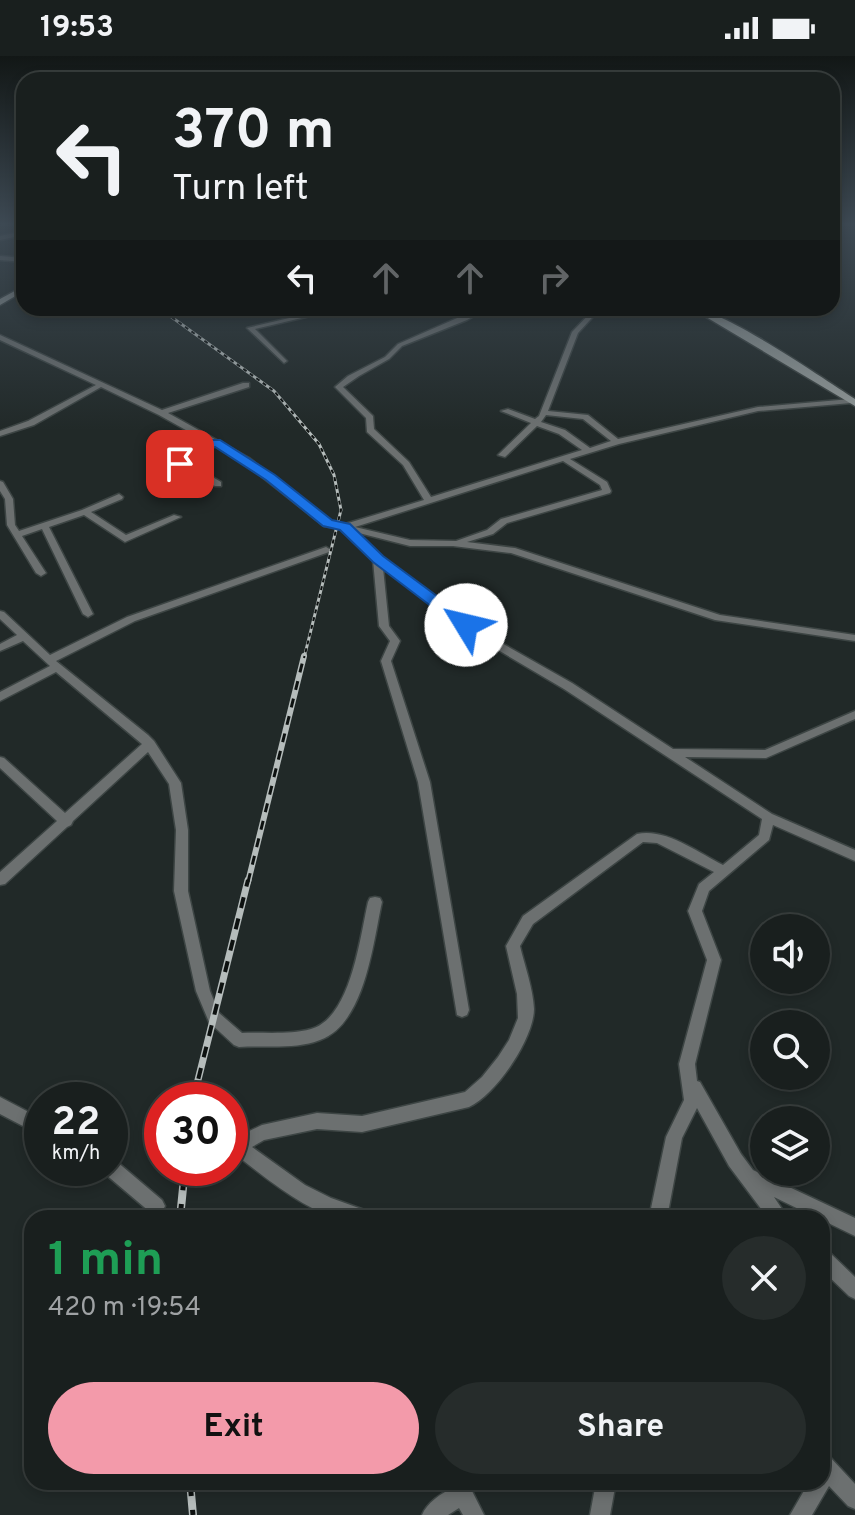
<!DOCTYPE html>
<html lang="en">
<head>
<meta charset="utf-8">
<style>
	body { margin:0; font-family:Overpass,sans-serif; background:#262c2b; color:#f1f3f6; height:100vh; display:flex; flex-direction:column; font-size:30px; white-space:nowrap }
	* { box-sizing:border-box; margin:0 }
	p { font-size:26px; color:#9fa2a4 }
	.icon { flex:none; width:44px; height:44px; fill:none; stroke:currentColor; stroke-width:2; stroke-linecap:round; stroke-linejoin:round }
	.map { position:relative; flex:1; overflow:hidden }
	.details { position:absolute; left:24px; top:1154px; width:806px; height:280px; display:flex; flex-direction:column; background:#191f1e; border-radius:24px; box-shadow:0 4px 12px #0003,0 0 0 2px #373d3c }
	.details>* { flex:none }
	.guide { position:absolute; left:16px; top:16px; width:824px; height:244px; border-radius:24px; box-shadow:0 4px 12px #0003,0 0 0 2px #373d3c; background:#191f1e; color:#f1f3f6; overflow:hidden }
	.tools { position:absolute; left:750px; top:858px; display:grid; gap:16px }
	.tools a { display:grid; place-items:center; width:80px; height:80px; border-radius:50%; background:#191f1e; box-shadow:0 4px 12px #0003,0 0 0 2px #373d3c; font-size:40px }
	.speed { position:absolute; left:24px; top:1026px; display:flex; gap:16px; font-size:40px; font-weight:700; text-align:center }
	.speed>* { display:grid; place-content:center; width:104px; height:104px; border-radius:50%; background:#191f1e; box-shadow:0 4px 12px #0003,0 0 0 2px #373d3c; line-height:1 }
	.speed small { font-size:20px; font-weight:400 }
	.speed .limit { border:12px solid #d22; background:#fff; color:#111 }
	.pin { position:absolute; display:grid; place-items:center; width:68px; height:68px; color:#fff; margin:-34px; border-radius:16px; box-shadow:0 4px 12px #0006 }
	.me { position:absolute; width:88px; margin:-44px; rotate:306deg; stroke-linejoin:round; filter:drop-shadow(0 0 6px #0008) }
	.turn { display:flex; align-items:center; gap:28px; height:168px; padding:0 24px; font-size:36px }
	.turn .icon { width:104px; height:104px; stroke-width:2.5 }
	.turn b { display:block; font-size:56px; line-height:68px }
	.lanes { display:flex; align-items:center; height:76px; padding:0 24px; background:#0003; justify-content:center; gap:40px; direction:ltr }
	.lanes .off { opacity:.35 }
	.round { display:grid; place-items:center; flex:none; width:84px; height:84px; border-radius:42px; background:#262c2b }
	.head { display:flex; align-items:center; justify-content:space-between; height:136px; padding:0 24px }
	h1 { font-size:48px; font-weight:700; line-height:60px; color:#1e9e55 }
	.action { display:flex; gap:16px; margin-top:auto; padding:16px 24px }
	.action a { flex:1; height:92px; border-radius:48px; background:#f39aaa; color:#111; font-size:32px; font-weight:700; line-height:92px; text-align:center }
	.action a+a { background:#262c2b; color:#f1f3f6 }
	.status { display:flex; justify-content:space-between; align-items:center; height:56px; padding:0 40px; background:#191f1e; direction:ltr }
	.status svg { height:22px; fill:currentColor }
	.map>svg:first-child { display:block }
	.lines { fill:none; stroke-linecap:round; stroke-linejoin:round }
	.street-casing { stroke:#3d4544; stroke-width:3 }
	.secondary-casing { stroke:#3d4544; stroke-width:3 }
	.street { fill:#6c7070; fill-rule:evenodd }
	.secondary { fill:#939a99; fill-rule:evenodd }
	.rail-far3-casing { stroke:#b5bcbb; stroke-width:3 }
	.rail-far2-casing { stroke:#b5bcbb; stroke-width:6 }
	.rail-far1-casing { stroke:#b5bcbb; stroke-width:7 }
	.rail-casing { stroke:#b5bcbb; stroke-width:8 }
	.rail-far3 { stroke:#0d1110; stroke-width:2; stroke-dasharray:4; stroke-linecap:butt }
	.rail-far2 { stroke:#0d1110; stroke-width:3; stroke-dasharray:9; stroke-linecap:butt }
	.rail-far1 { stroke:#0d1110; stroke-width:4; stroke-dasharray:11; stroke-linecap:butt }
	.rail { stroke:#0d1110; stroke-width:5; stroke-dasharray:14; stroke-linecap:butt }
	.route { fill:#1a73e8; stroke:#114b97; stroke-width:2 }
</style>
</head>
<body>
<div class="status"><b>19:53</b><svg viewBox="0 0 49 12"><path d="M0 12V9h3v3zM5 12V6h3v6zM10 12V3h3v9zM15 12V0h3v12zM26 1h20v11H26zM47 4h2v5h-2z"/></svg></div>
<div class="map">
<svg width="855" height="1459" viewBox="0 0 855 1459">
	<rect width="100%" height="100%" fill="#212928"/>
	<g class="lines">
		<defs>
			<path id="street" d="M24,175V179L0,184V180Z
				M0,200L24,202V206L0,204Z
				M79,252H86L94,258L89,259Z
				M332,252H344L255,273L287,305L284,307L247,272Z
				M480,252H488L467,264L402,290L389,303L359,320L343,331L373,360L374,373L409,406L431,441L582,394L559,378L537,370L505,401L498,399L531,367L501,355L508,353L535,363L539,360L572,276L595,252H601L578,277L548,355L588,359L618,383L758,351L851,343L855,345L851,347L758,355L619,388L570,403L607,426L611,435L610,437L507,467L493,478L467,486L515,492L720,559L855,579V585L715,564L511,497L453,490H410L355,476L381,501L484,577L572,627L673,693L765,694L855,655V663L766,702L685,701L772,758L855,794V805L773,769L769,784L709,835L702,855L721,904L695,1008L697,1025L700,1026L741,1098L753,1114L855,1162V1180L822,1164V1162H817L774,1141L788,1162H768L729,1110L697,1052L682,1082L667,1162H649L666,1081L684,1044L679,1008L707,904L688,855L699,828L714,816L657,787L643,786L533,868L520,890C525,911 533,932 534,953C534,982 496,1039 469,1051L362,1076L317,1073L264,1084L252,1091L305,1129L331,1142L370,1156L373,1162C362,1162 351,1164 340,1162C308,1157 262,1119 236,1099L234,1093L239,1080L262,1069L317,1057L362,1060L465,1036L482,1021L498,1001L509,984L518,962L517,938L506,890L523,860L637,778C666,772 697,796 723,809L759,779L762,763L564,633L476,581L383,512L389,570L400,585L391,605L430,726L469,954L467,959L462,961L457,959L418,726L381,605L390,585L379,570L373,504L342,473L324,470L243,406L215,390L185,405L221,426V430H215L176,407V403L209,387L159,359L101,331L34,369L0,380V375L28,365L96,329L0,284V279L162,354L243,327H249V331L168,357L249,402L330,466L345,468L424,444L403,409L367,376L366,362L335,331L348,320L385,301L398,288ZM546,359L583,363L611,385L590,392L565,374L541,366ZM563,405L600,429L602,434L501,463L487,474L456,485L410,484L355,471Z
				M0,425L3,426L13,443L15,469L19,475L82,454L119,438L123,441L122,443L91,456L126,479L174,459L181,461L125,486L84,459L49,471L93,558L88,561L83,558L42,473L22,480L46,517L41,520L36,517L7,469L5,443L0,435Z
				M326,491L331,494L329,496L135,565L56,605L148,679L154,685L181,727L188,774V835L210,935L219,957L242,977C264,976 289,979 311,973C351,962 360,881 368,846L370,842L375,841L380,842L382,846C373,887 365,968 320,984C295,994 265,989 239,991L234,989L209,966L196,935L174,835L176,774L169,728L148,696L73,765L71,769L67,771L5,828L0,829V816L57,765L0,712V701L4,702L65,757L142,688L56,616L0,645V636L50,610L23,585L0,595V588L17,579L0,563V555L4,556L50,599L127,561Z
				M0,1041L42,1063V1080L0,1058Z
				M110,1103L116,1105L162,1144L165,1150L162,1156L156,1159L150,1156L104,1117L102,1112H110Z
				M822,1192L828,1195L855,1221V1243L849,1240L822,1214Z
				M822,1397L829,1400L855,1428V1453L848,1450L829,1430L812,1459H790L809,1426H822Z
				M596,1426H616L610,1459H590Z
				M453,1432H465L472,1435L484,1459H463L459,1452L448,1459H422C427,1447 441,1437 453,1432Z"/>
			<path id="secondary" d="M24,230V235L0,249V243Z
				M691,252C721,252 824,323 855,343V350Z"/>
		</defs>
		<use href="#street" class="street-casing"/>
		<use href="#secondary" class="secondary-casing"/>
		<use href="#street" class="street"/>
		<use href="#secondary" class="secondary"/>
		<defs>
			<path id="rail-far3" d="M159,252L274,335L319,388L334,419L341,454L304,602"/>
			<path id="rail-far2" d="M248,826L304,600"/>
			<path id="rail-far1" d="M193,1044L248,824"/>
			<path id="rail" d="M180,1162L185,1112
				M190,1426L193,1459"/>
		</defs>
		<use href="#rail-far3" class="rail-far3-casing"/>
		<use href="#rail-far2" class="rail-far2-casing"/>
		<use href="#rail-far1" class="rail-far1-casing"/>
		<use href="#rail" class="rail-casing"/>
		<use href="#rail-far3" class="rail-far3"/>
		<use href="#rail-far2" class="rail-far2"/>
		<use href="#rail-far1" class="rail-far1"/>
		<use href="#rail" class="rail"/>
	</g>
	<linearGradient id="sky" x2="0" y2="1"><stop stop-color="#121716"/><stop offset="0.45" stop-color="#3d4953"/><stop offset="1" stop-color="#3d4953" stop-opacity="0"/></linearGradient>
	<rect width="855" height="374" fill="url(#sky)"/>
	<path class="route" d="M212,384H220L275,419L332,464L350,468L383,500L472,566V573H461L373,506L340,474L323,470L266,424L215,391L184,410L174,408L175,402Z"/>
</svg>
<div class="tools">
<a><svg class="icon" aria-label="sound" viewBox="0 0 24 24"><path d="M4 9h4l5-4v14l-5-4H4zM17 9q2 3 0 6"/></svg></a>
<a><svg class="icon" aria-label="search" viewBox="0 0 24 24"><circle cx="10" cy="10" r="6"/><path d="M15 15l6 6"/></svg></a>
<a><svg class="icon" aria-label="layers" viewBox="0 0 24 24"><path d="M12 4l9 5-9 5-9-5zM3 14l9 5 9-5"/></svg></a>
</div>
<div class="speed"><div>22<small>km/h</small></div><div class="limit">30</div></div>
<div class="pin" style="left:180px;top:408px;background:#d93025"><svg class="icon" aria-label="arrive" viewBox="0 0 24 24"><path d="M6 21V4h12l-3 4 3 4H6"/></svg></div>
<svg class="me" style="left:466px;top:569px" viewBox="-20 -20 40 40"><circle r="19" fill="#fff"/><path d="M0-13L10 11 0 6-10 11z" fill="#1a73e8"/></svg>
<div class="guide">
<div class="turn"><svg class="icon" aria-label="left" viewBox="0 0 24 24"><path d="M17 20v-9H6M10 6l-5 5 5 5"/></svg><div><b>370 m</b>Turn left</div></div>
<div class="lanes"><svg class="icon" aria-label="left" viewBox="0 0 24 24"><path d="M17 20v-9H6M10 6l-5 5 5 5"/></svg><svg class="icon off" aria-label="ahead" viewBox="0 0 24 24"><path d="M12 20V5M6 11l6-6 6 6"/></svg><svg class="icon off" aria-label="ahead" viewBox="0 0 24 24"><path d="M12 20V5M6 11l6-6 6 6"/></svg><svg class="icon off" aria-label="right" viewBox="0 0 24 24"><path d="M7 20v-9h11M14 6l5 5-5 5"/></svg></div>
</div>
<section class="details">
<div class="head"><div><h1>1 min</h1><p>420 m · 19:54</p></div><a class="round"><svg class="icon" aria-label="close" viewBox="0 0 24 24"><path d="M6 6l12 12M18 6L6 18"/></svg></a></div>
<div class="action"><a>Exit</a><a>Share</a></div>
</section>
</div>
</body>
</html>
